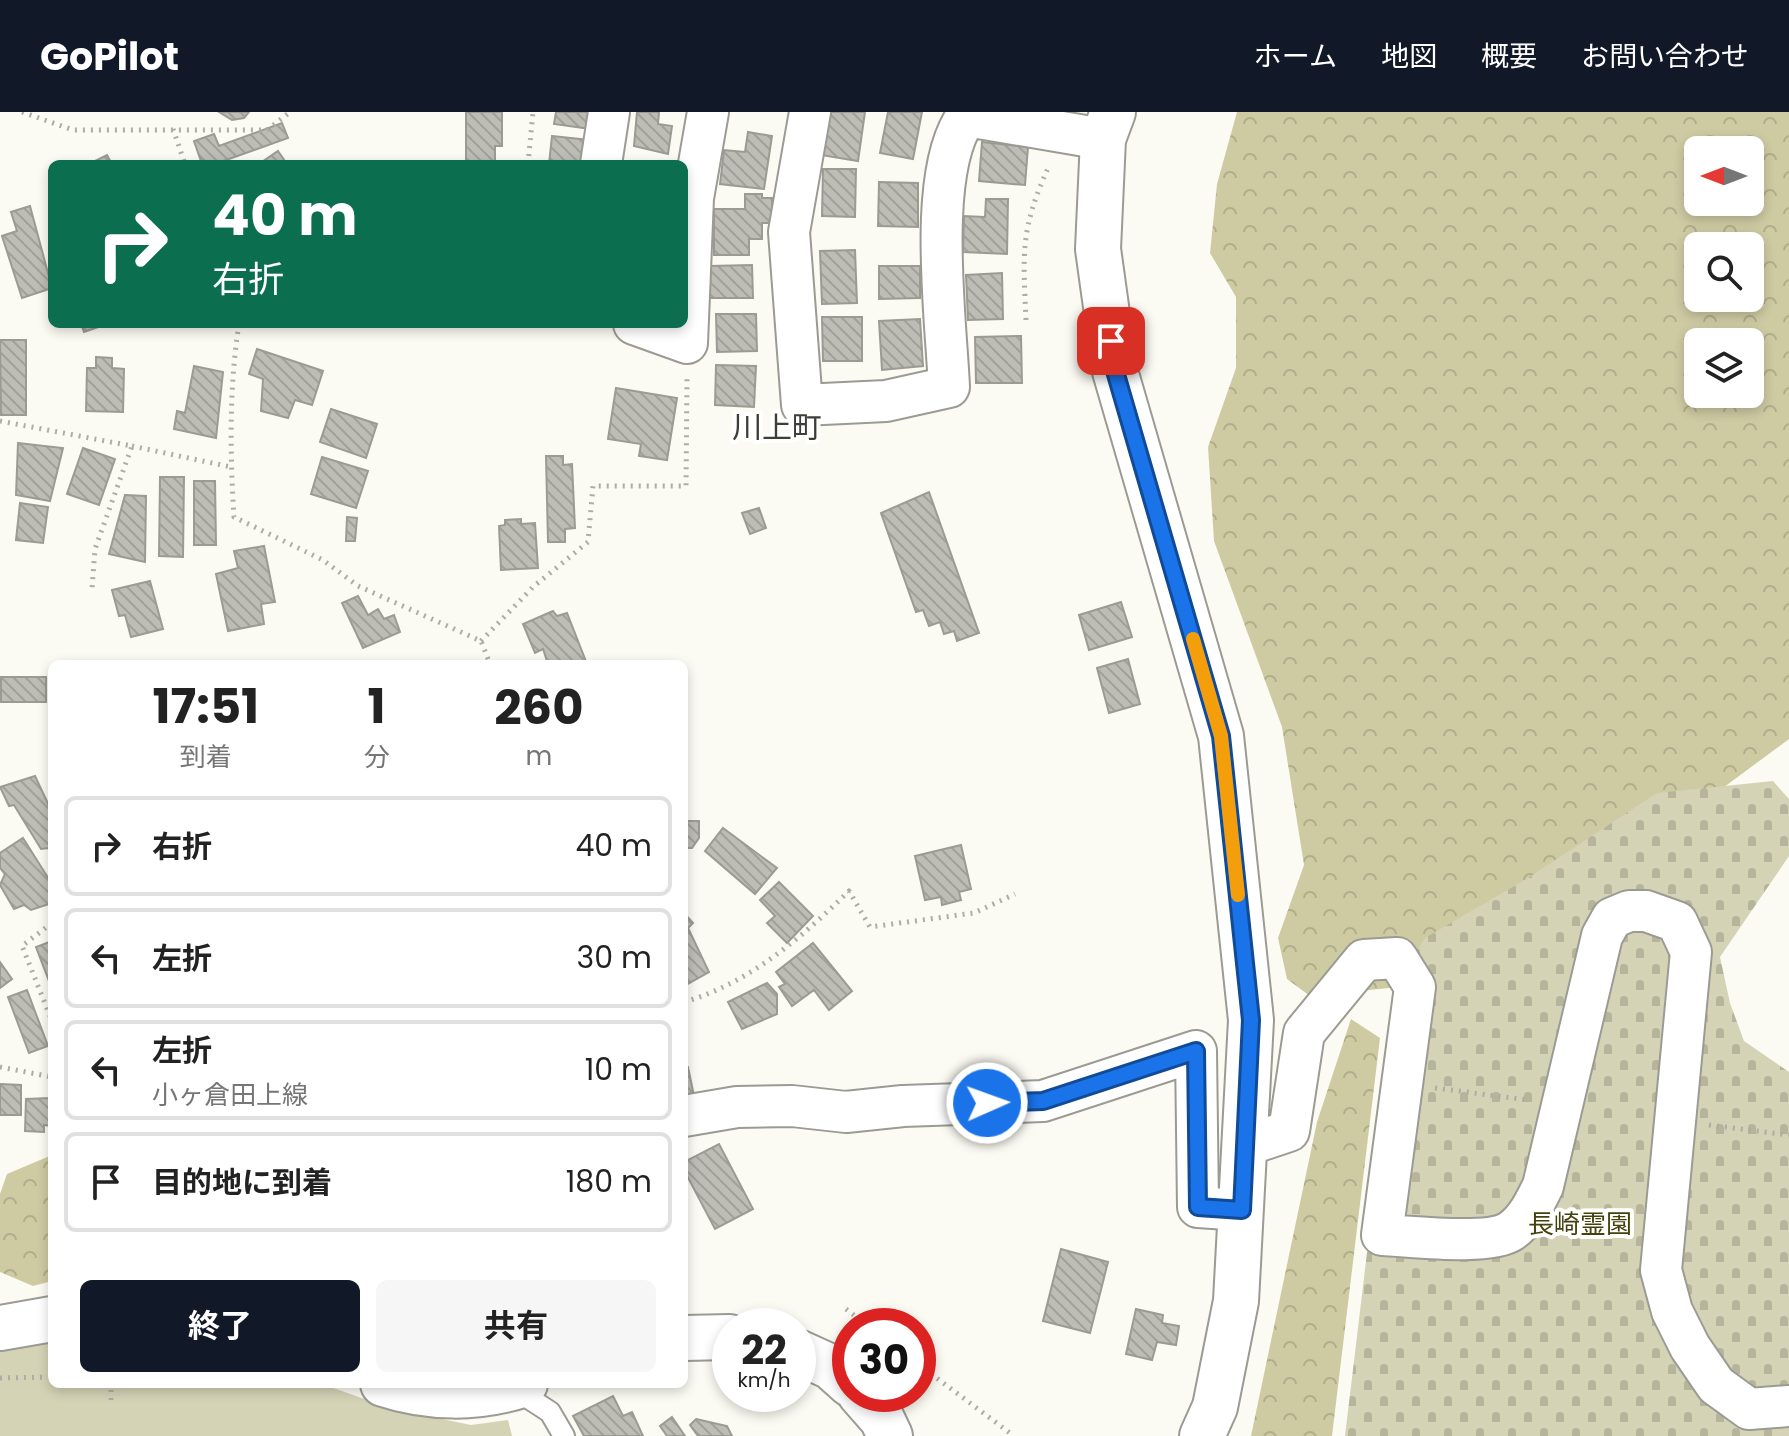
<!DOCTYPE html>
<html lang="ja">
<head>
<meta charset="utf-8">
<style>
	body { margin:0; font-family:Poppins,"Noto Sans JP",sans-serif; background:#f6f6f6; color:#222; height:100vh; display:flex; flex-direction:column; font-size:30px; white-space:nowrap }
	* { box-sizing:border-box; margin:0 }
	p { font-size:26px; color:#767676 }
	.icon { flex:none; width:44px; height:44px; fill:none; stroke:currentColor; stroke-width:2; stroke-linecap:round; stroke-linejoin:round }
	.map { position:relative; flex:1; overflow:hidden }
	.side { position:absolute; left:48px; top:548px; width:640px; height:728px; display:flex; flex-direction:column; background:#fff; border-radius:12px; box-shadow:0 4px 12px #0003 }
	.side>* { flex:none }
	.top-card { position:absolute; left:48px; top:48px; width:640px; height:168px; border-radius:12px; box-shadow:0 4px 12px #0003; background:#0b6e4f; color:#fff; overflow:hidden }
	.needle { width:52px; rotate:270deg }
	.tools { position:absolute; left:1684px; top:24px; display:grid; gap:16px }
	.tools a { display:grid; place-items:center; width:80px; height:80px; border-radius:12px; background:#fff; box-shadow:0 4px 12px #0003; font-size:40px }
	.speed { position:absolute; left:712px; top:1196px; display:flex; gap:16px; font-size:40px; font-weight:700; text-align:center }
	.speed>* { display:grid; place-content:center; width:104px; height:104px; border-radius:50%; background:#fff; box-shadow:0 4px 12px #0003; line-height:1 }
	.speed small { font-size:20px; font-weight:400 }
	.speed .limit { border:12px solid #d22; background:#fff; color:#111 }
	.pin { position:absolute; display:grid; place-items:center; width:68px; height:68px; color:#fff; margin:-34px; border-radius:16px; box-shadow:0 4px 12px #0006 }
	.me { position:absolute; width:88px; margin:-44px; rotate:88deg; stroke-linejoin:round; filter:drop-shadow(0 0 6px #0008) }
	.turn { display:flex; align-items:center; gap:28px; height:168px; padding:0 32px; font-size:36px }
	.turn .icon { width:104px; height:104px; stroke-width:2.5 }
	.turn b { display:block; font-size:56px; line-height:68px }
	.eta { display:flex; justify-content:space-evenly; align-items:center; height:136px; text-align:center }
	.eta b { font-size:48px; font-weight:700; line-height:56px }
	.cta { display:flex; gap:16px; margin-top:auto; padding:16px 32px }
	.cta a { flex:1; height:92px; border-radius:12px; background:#111827; color:#fff; font-size:32px; font-weight:700; line-height:92px; text-align:center }
	.cta a+a { background:#f6f6f6; color:#222 }
	ul { padding:0; list-style:none }
	li { display:flex; align-items:center; gap:24px; height:100px; margin:0 16px 12px; padding:0 16px; border:4px solid #e0e0e0; border-radius:12px }
	li div { flex:1 }
	li b { display:block; font-size:30px }
	li em { font-style:normal }
	header { display:flex; align-items:center; gap:48px; box-sizing:border-box; height:112px; padding:0 40px; background:#111827; color:#fff }
	header strong { font-size:38px }
	nav { display:flex; gap:44px; margin-inline-start:auto; font-size:28px }
	.map>svg:first-child { display:block }
	.forest { fill:url(#forest-crowns); fill-rule:evenodd }
	.cemetery { fill:url(#cemetery-stones) }
	.park { fill:#d5d3b6 }
	.building { fill:url(#building-back-hatch); stroke:#9b9a93; stroke-width:2 }
	.lines { fill:none; stroke-linecap:round; stroke-linejoin:round }
	.service-casing { stroke:#9b9b94; stroke-width:24 }
	.minor-casing { stroke:#9b9b94; stroke-width:44 }
	.tertiary-casing { stroke:#9b9b94; stroke-width:48 }
	.secondary-casing { stroke:#9b9b94; stroke-width:48 }
	.path { stroke:#adada7; stroke-width:5; stroke-dasharray:2 6; stroke-linecap:butt }
	.service { stroke:#fff; stroke-width:20 }
	.minor { stroke:#fff; stroke-width:40 }
	.tertiary { stroke:#fff; stroke-width:44 }
	.secondary { stroke:#fff; stroke-width:44 }
	.route-casing { stroke:#114b97; stroke-width:20 }
	.route { stroke:#1a73e8; stroke-width:14 }
	.slow { stroke:#f59e0b; stroke-width:14 }
	.labels { text-anchor:middle; stroke-width:8; stroke-linejoin:round; paint-order:stroke }
	.park-label { font-size:26px; fill:#45410f; stroke:#fffffe }
	.quarter-label { font-size:30px; fill:#3e3e38; stroke:#fffffe }
</style>
</head>
<body>
<header>
<strong>GoPilot</strong>
<nav><a>ホーム</a><a>地図</a><a>概要</a><a>お問い合わせ</a></nav>
</header>
<div class="map">
<svg width="1789" height="1324" viewBox="0 0 1789 1324">
	<defs>
		<pattern id="forest-crowns" width="20" height="18" patternUnits="userSpaceOnUse" patternTransform="scale(2)"><rect width="20" height="18" fill="#cecba3"/><path d="M2 6a3 3 0 1 1 6 0M12 15a3 3 0 1 1 6 0" fill="none" stroke="#b0ad8b"/></pattern>
		<pattern id="cemetery-stones" width="16" height="16" patternUnits="userSpaceOnUse" patternTransform="scale(2)"><rect width="16" height="16" fill="#d5d3b6"/><path d="M2 7V4a2 2 0 0 1 4 0v3zM10 15v-3a2 2 0 0 1 4 0v3z" fill="#b6b49b"/></pattern>
		<pattern id="building-back-hatch" width="6" height="6" patternUnits="userSpaceOnUse" patternTransform="scale(2)"><rect width="6" height="6" fill="#bdbdb6"/><path d="M-1 5l2 2M0 0l6 6M5-1l2 2" fill="none" stroke="#a1a19b"/></pattern>
	</defs>
	<rect width="100%" height="100%" fill="#fbfbf3"/>
	<path class="forest" d="M1237,0H1789V627L1558,798L1389,876L1310,884L1287,867L1278,826L1304,753L1282,615L1214,429L1208,335L1236,256V185L1210,141L1217,72ZM1698,38H1750V90H1698ZM1698,134H1750V186H1698ZM1698,230H1750V282H1698Z
		M1351,907L1380,926L1332,1324H1251L1317,1010Z
		M52,1043V1169L33,1174L0,1160V1082L7,1062Z"/>
	<path class="cemetery" d="M1773,669L1789,687V744L1720,845L1730,891L1744,929L1789,960V1324H1345L1400,866L1425,826L1528,766L1657,681Z"/>
	<path class="park" d="M52,1224V1272H322L390,1296L471,1313L508,1308L512,1324H0V1233Z"/>
	<path class="building" d="M219,0H249L244,6L232,8Z
		M466,0H502V34H495V52H466Z
		M556,0H593L591,17L554,12Z
		M637,0H659L658,12L672,14L668,42L634,34Z
		M827,0H865L858,49L821,43Z
		M888,0H922L913,47L880,41Z
		M282,11L288,26L215,52H202L194,29L214,22L219,34Z
		M748,20L772,24L764,77L720,72L724,38L745,40Z
		M552,24L589,28L587,52H549Z
		M982,30L1028,35L1025,73L979,69Z
		M278,39L287,52H259Z
		M107,43L112,52H89Z
		M823,57H856L855,105L822,104Z
		M879,70L918,71V115L878,114Z
		M745,82H762V86H772V111H762V127H749V143H714V97H745Z
		M986,87H1008L1007,142L963,140L964,104L985,105Z
		M30,94L52,176L22,186L2,124L17,119L11,100Z
		M855,138L857,191L822,192L820,139Z
		M752,153L753,186H709V154Z
		M879,154H920V186L879,187Z
		M1002,161L1003,207L968,208L966,163Z
		M716,202H756L757,239L717,240Z
		M822,205H862V249H823Z
		M920,207L923,254L882,258L879,209Z
		M81,212H107L84,220Z
		M1021,224L1022,271H976L975,225Z
		M0,228H26V303H1Z
		M257,237L323,259L312,293L295,288L288,306L261,299L263,267L249,262Z
		M96,245L112,246V256L124,257L123,300L86,299L87,256H96Z
		M716,253L756,254L754,295L715,293Z
		M194,254L223,260L216,326L174,317L177,299L185,301Z
		M616,276L677,286L667,348L639,344L641,332L608,327Z
		M331,297L377,312L366,346L320,330Z
		M18,331L63,336L50,389L16,383Z
		M83,336L115,347L99,393L67,382Z
		M546,344H563V353L572,352L575,416L565,417V430H548Z
		M322,345L368,359L356,396L311,382Z
		M160,365H184L183,445L159,444Z
		M194,369H215L216,433H194Z
		M929,380L979,521L957,529L954,519L944,522L940,510L929,514L923,498L916,500L881,401Z
		M125,383L146,384L145,450L109,442Z
		M20,391L48,395L43,431L16,428Z
		M759,396L766,416L750,422L742,401Z
		M347,405L357,406L355,429H346Z
		M521,407V412L535,411L538,456L501,458L499,414L505,413V408Z
		M264,434L275,490L261,492L264,512L228,519L216,462L238,456L234,439Z
		M150,469L163,517L131,525L125,503L119,504L112,478Z
		M358,484L368,503L378,497L384,507L394,503L400,520L363,536L342,491Z
		M1121,490L1132,525L1089,538L1079,503Z
		M553,499L557,504L567,501L587,552H548L543,537L535,541L523,512Z
		M1128,547L1140,592L1109,601L1097,556Z
		M1,565H46V590H1Z
		M35,664L52,700V743L48,736L41,737L14,693L9,694L0,675Z
		M684,709H699V726L692,736H684Z
		M723,716L777,756L755,782L705,739Z
		M23,726L52,772V791L31,798L24,793L14,797L0,773L5,762L0,756V741Z
		M961,733L971,777L959,780L961,788L942,793L941,785L925,788L915,744Z
		M779,770L813,804L787,831L767,811L775,804L760,788Z
		M684,801L693,811L688,816L709,860L684,874Z
		M52,829V877L36,835Z
		M813,831L852,879L829,898L814,878L792,894L779,875L785,872L776,860Z
		M0,850L12,867L0,876Z
		M767,871L777,882V902L742,917L728,890Z
		M27,878L48,934L29,941L8,885Z
		M684,955H688L694,984L684,986Z
		M0,972L21,973V1003H0Z
		M52,981V1014L44,1013V1020L25,1019L26,987L51,986Z
		M719,1032L753,1097L715,1117L684,1058V1050Z
		M1061,1137L1108,1150L1090,1221L1043,1209Z
		M1136,1197L1163,1203L1162,1211L1179,1214L1176,1233L1157,1230L1152,1248L1126,1242Z
		M613,1284L623,1304L632,1300L643,1324H584L573,1304Z
		M672,1305L685,1324H667L660,1314Z
		M696,1307L727,1314L732,1324H698L690,1313Z"/>
	<g class="lines">
		<defs>
			<path id="service" d="M513,1276L550,1300L564,1324"/>
			<path id="minor" d="M810,0L789,120L802,293L886,289L949,275C946,207 926,58 967,4L1103,27
				M601,52L609,0
				M634,212L687,231L693,86L708,0
				M684,1004L737,995L792,994L846,1000L903,994L1043,989L1196,939L1198,1095L1242,1098
				M1244,1034L1289,1019L1304,921L1364,848L1397,846L1415,875L1382,1123C1411,1124 1489,1134 1511,1119C1527,1108 1535,1090 1543,1074L1602,824L1612,806L1629,799H1646L1677,810L1691,840L1661,1158L1672,1199L1690,1235L1716,1273L1749,1297L1789,1294"/>
			<path id="tertiary" d="M0,1216L52,1207
				M684,1226L730,1225
				M798,1240L831,1255L850,1272
				M383,1272C428,1287 479,1288 525,1272
				M860,1282L882,1307L890,1324"/>
			<path id="secondary" d="M1113,0L1103,27L1098,137L1115,259L1221,624L1251,908L1236,1189L1215,1295L1202,1324"/>
		</defs>
		<use href="#service" class="service-casing"/>
		<use href="#minor" class="minor-casing"/>
		<use href="#tertiary" class="tertiary-casing"/>
		<use href="#secondary" class="secondary-casing"/>
		<path class="path" d="M22,0L73,18H267L290,0
			M173,17L185,52
			M528,52L533,0
			M1026,208C1023,140 1020,118 1049,54
			M239,212C229,275 230,342 234,405L323,448L358,474L481,529L490,552
			M0,309L132,334L95,437L92,477
			M132,334L231,355
			M481,529L533,475L588,430L593,374H686L687,266
			M52,811L22,834L52,909
			M684,890C750,871 802,825 849,779L870,815L974,801L1015,782
			M0,955L52,965
			M1435,976L1528,988
			M1709,1013L1789,1023
			M846,1197L868,1214
			M918,1252L1014,1324
			M0,1266L52,1265
			M111,1288V1272"/>
		<use href="#service" class="service"/>
		<use href="#minor" class="minor"/>
		<use href="#tertiary" class="tertiary"/>
		<use href="#secondary" class="secondary"/>
	</g>
	<g class="lines">
		<defs>
			<path id="route" d="M987,991L1043,989L1196,939L1198,1095L1242,1098L1251,908L1221,624L1115,259L1111,229"/>
		</defs>
		<use href="#route" class="route-casing"/>
		<use href="#route" class="route"/>
		<path class="slow" d="M1193,527L1221,624L1238,783"/>
	</g>
	<g class="labels">
		<g class="park-label">
			<text x="1580" y="1121">長崎霊園</text>
		</g>
		<g class="quarter-label">
			<text x="777" y="326">川上町</text>
		</g>
	</g>
</svg>
<div class="tools">
<a><svg class="needle" viewBox="-14 -14 28 28"><path d="M0-13l5 13h-10z" fill="#e53935"/><path d="M0 13l5-13h-10z" fill="#767676"/></svg></a>
<a><svg class="icon" aria-label="search" viewBox="0 0 24 24"><circle cx="10" cy="10" r="6"/><path d="M15 15l6 6"/></svg></a>
<a><svg class="icon" aria-label="layers" viewBox="0 0 24 24"><path d="M12 4l9 5-9 5-9-5zM3 14l9 5 9-5"/></svg></a>
</div>
<div class="speed"><div>22<small>km/h</small></div><div class="limit">30</div></div>
<div class="pin" style="left:1111px;top:229px;background:#d93025"><svg class="icon" aria-label="arrive" viewBox="0 0 24 24"><path d="M6 21V4h12l-3 4 3 4H6"/></svg></div>
<svg class="me" style="left:987px;top:991px" viewBox="-20 -20 40 40"><circle r="17" fill="#1a73e8" stroke="#fff" stroke-width="3"/><path d="M0-11L8 9 0 5-8 9z" fill="#fff"/></svg>
<div class="top-card">
<div class="turn"><svg class="icon" aria-label="right" viewBox="0 0 24 24"><path d="M7 20v-9h11M14 6l5 5-5 5"/></svg><div><b>40 m</b>右折</div></div>
</div>
<section class="side">
<div class="eta">
<div><b>17:51</b><p>到着</p></div>
<div><b>1</b><p>分</p></div>
<div><b>260</b><p>m</p></div>
</div>
<ul>
<li><svg class="icon" aria-label="right" viewBox="0 0 24 24"><path d="M7 20v-9h11M14 6l5 5-5 5"/></svg><div><b>右折</b></div><em>40 m</em></li>
<li><svg class="icon" aria-label="left" viewBox="0 0 24 24"><path d="M17 20v-9H6M10 6l-5 5 5 5"/></svg><div><b>左折</b></div><em>30 m</em></li>
<li><svg class="icon" aria-label="left" viewBox="0 0 24 24"><path d="M17 20v-9H6M10 6l-5 5 5 5"/></svg><div><b>左折</b><p>小ヶ倉田上線</p></div><em>10 m</em></li>
<li><svg class="icon" aria-label="arrive" viewBox="0 0 24 24"><path d="M6 21V4h12l-3 4 3 4H6"/></svg><div><b>目的地に到着</b></div><em>180 m</em></li>
</ul>
<div class="cta"><a>終了</a><a>共有</a></div>
</section>
</div>
</body>
</html>
